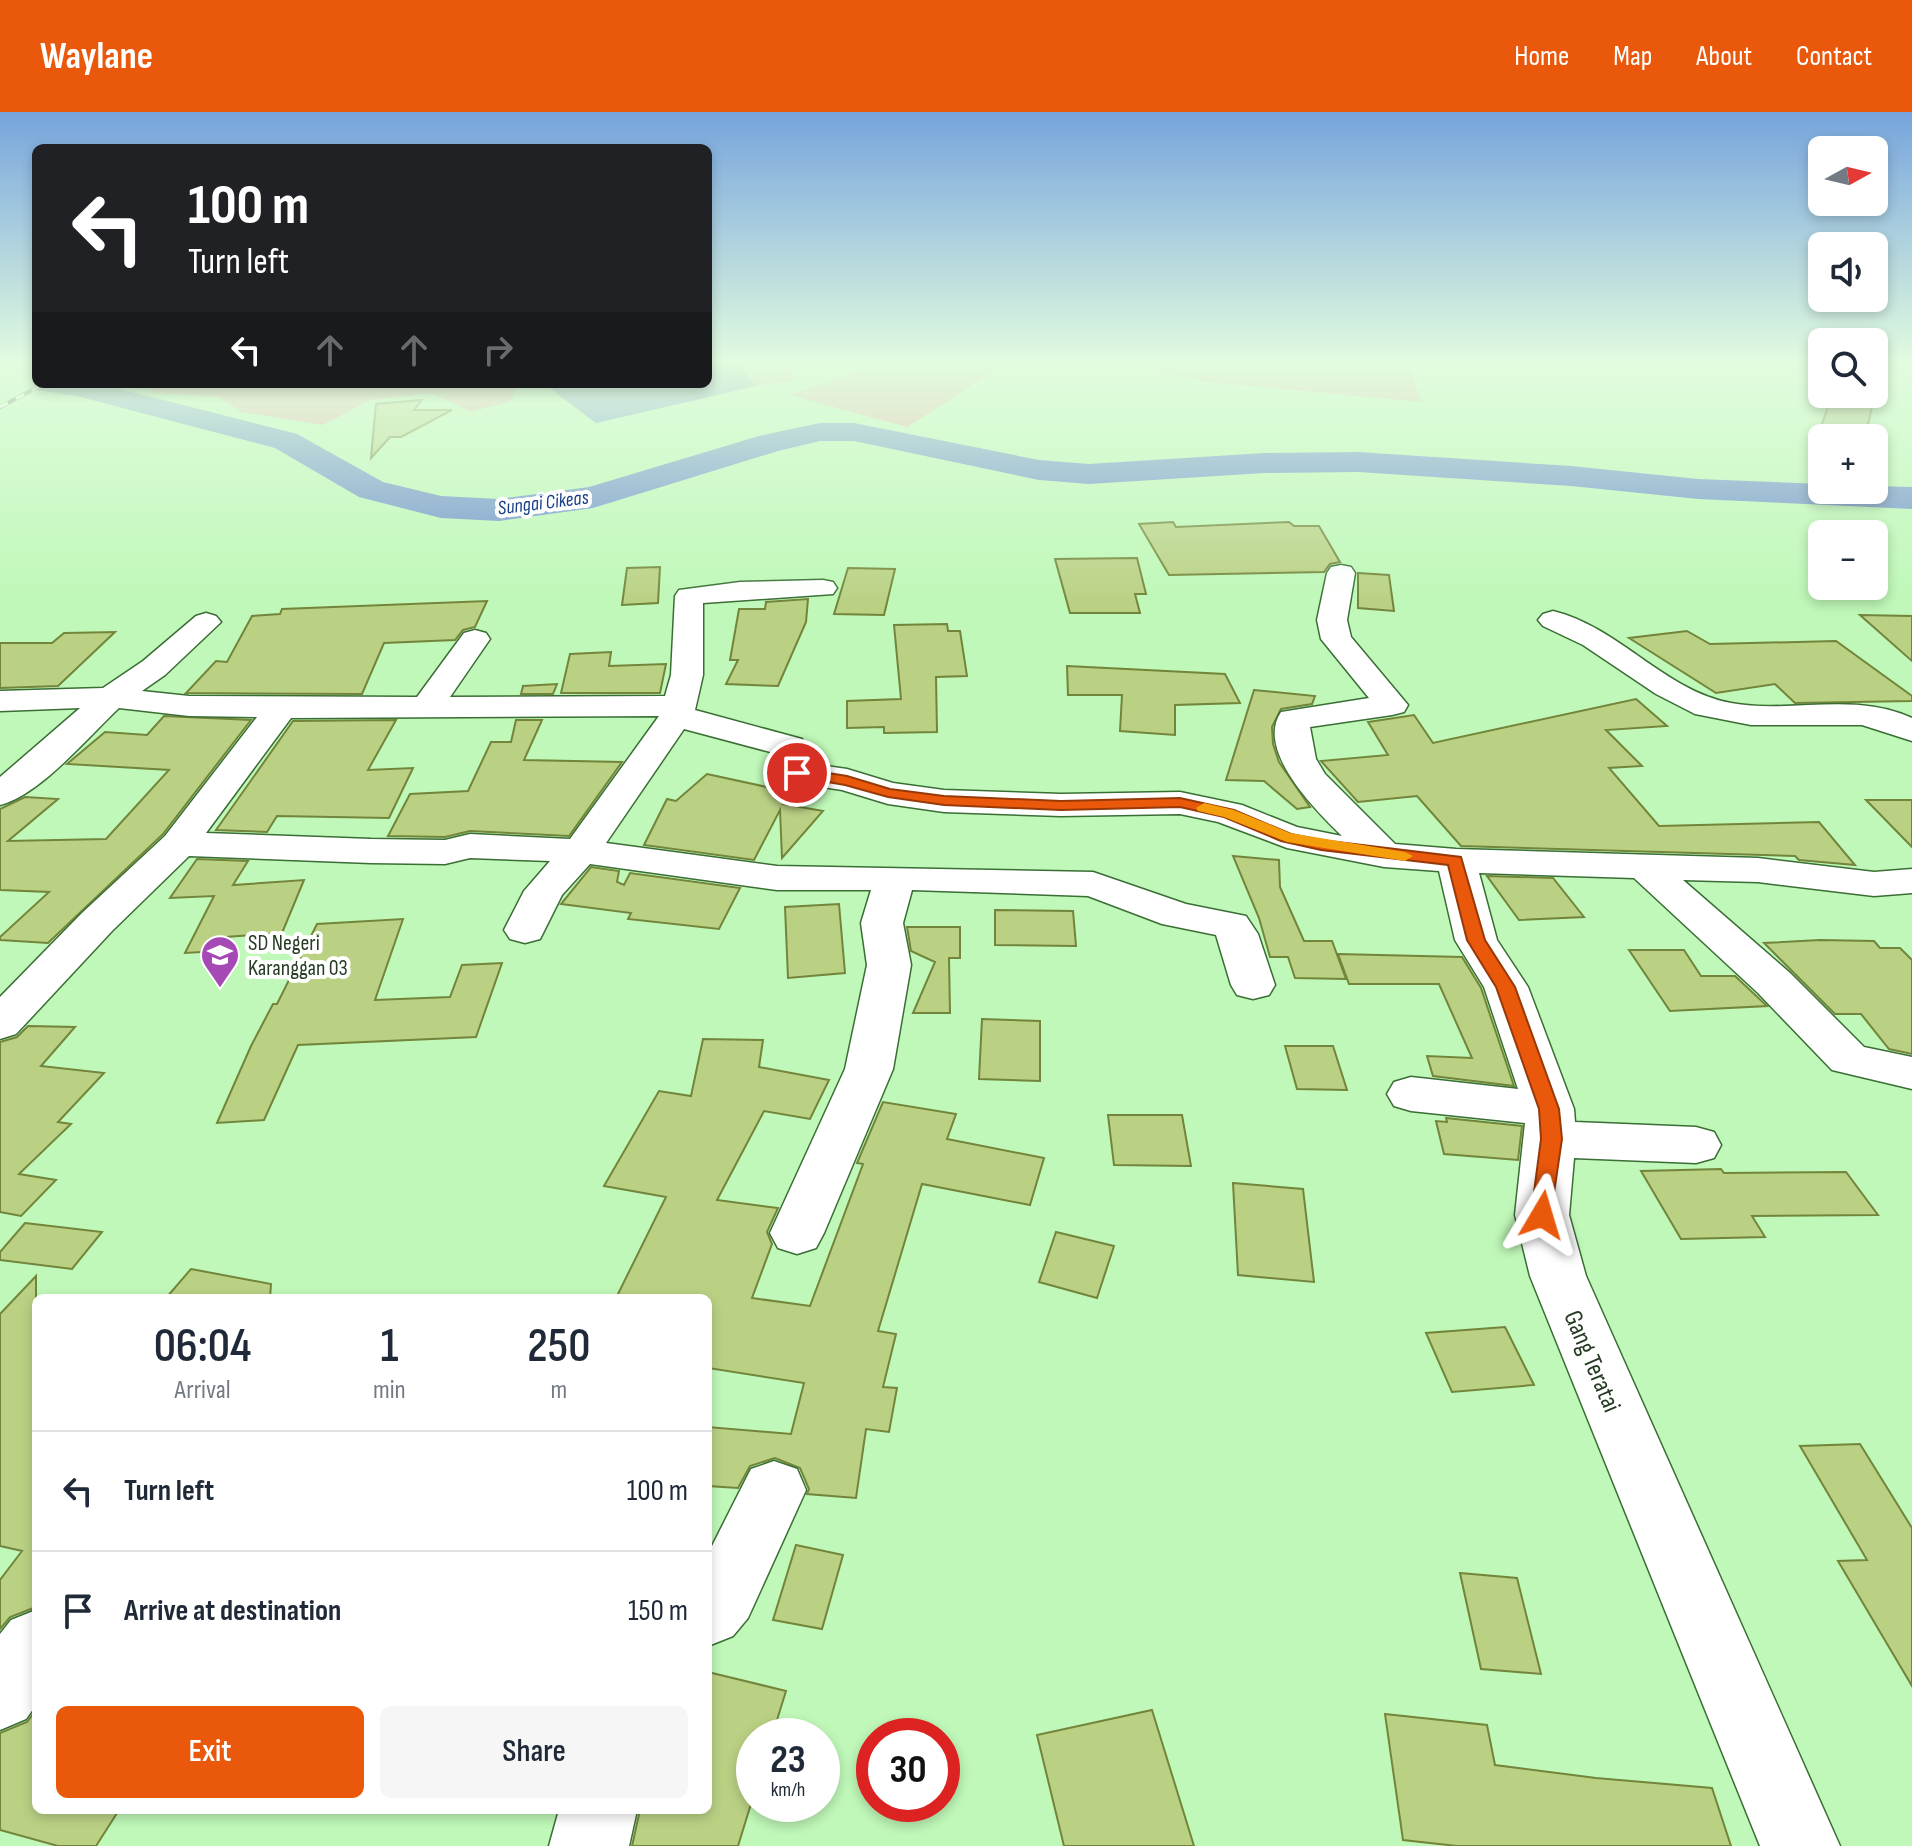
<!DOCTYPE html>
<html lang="en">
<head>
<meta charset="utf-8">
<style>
	body { margin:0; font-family:"Sofia Sans Condensed",sans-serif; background:#f6f6f7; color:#1f2937; height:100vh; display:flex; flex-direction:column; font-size:30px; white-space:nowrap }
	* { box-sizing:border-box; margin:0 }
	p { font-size:26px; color:#747a83 }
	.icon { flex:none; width:44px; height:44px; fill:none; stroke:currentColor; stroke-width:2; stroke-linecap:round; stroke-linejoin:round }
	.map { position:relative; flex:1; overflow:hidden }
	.details { position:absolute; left:32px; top:1182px; width:680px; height:520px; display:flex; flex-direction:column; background:#fff; border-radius:12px; box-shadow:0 4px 12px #0003 }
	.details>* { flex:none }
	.banner { position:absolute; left:32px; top:32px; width:680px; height:244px; border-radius:12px; box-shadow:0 4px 12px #0003; background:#202124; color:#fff; overflow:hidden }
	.needle { width:52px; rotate:82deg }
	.tools { position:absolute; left:1808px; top:24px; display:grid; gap:16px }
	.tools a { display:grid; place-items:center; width:80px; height:80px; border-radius:12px; background:#fff; box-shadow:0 4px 12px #0003; font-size:40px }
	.speed { position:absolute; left:736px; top:1606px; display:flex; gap:16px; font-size:40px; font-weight:700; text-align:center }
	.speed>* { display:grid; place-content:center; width:104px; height:104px; border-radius:50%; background:#fff; box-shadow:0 4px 12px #0003; line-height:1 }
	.speed small { font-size:20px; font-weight:400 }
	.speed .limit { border:12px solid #d22; background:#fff; color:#111 }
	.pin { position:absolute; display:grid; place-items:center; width:68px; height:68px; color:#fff; margin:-34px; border:4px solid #fff; border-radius:50%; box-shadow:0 2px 8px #0007 }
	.me { position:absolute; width:88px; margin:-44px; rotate:7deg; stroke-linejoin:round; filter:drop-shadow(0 0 6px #0008) }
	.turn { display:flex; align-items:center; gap:28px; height:168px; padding:0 24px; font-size:36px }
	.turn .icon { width:104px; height:104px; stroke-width:2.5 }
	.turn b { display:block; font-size:56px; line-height:68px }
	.lanes { display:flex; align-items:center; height:76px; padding:0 24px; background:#0003; justify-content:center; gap:40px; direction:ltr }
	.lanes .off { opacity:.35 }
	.eta { display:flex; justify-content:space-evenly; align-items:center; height:136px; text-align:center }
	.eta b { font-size:48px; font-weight:600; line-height:56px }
	.action { display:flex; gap:16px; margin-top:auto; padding:16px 24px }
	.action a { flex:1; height:92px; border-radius:12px; background:#ea580c; color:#fff; font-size:32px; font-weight:600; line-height:92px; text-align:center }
	.action a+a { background:#f6f6f7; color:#1f2937 }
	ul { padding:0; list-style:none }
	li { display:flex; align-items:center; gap:24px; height:120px; padding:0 24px; border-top:2px solid #e0e1e3 }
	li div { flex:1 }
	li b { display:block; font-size:30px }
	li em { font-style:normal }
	header { display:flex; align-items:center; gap:48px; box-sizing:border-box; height:112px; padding:0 40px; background:#ea580c; color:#fff }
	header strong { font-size:38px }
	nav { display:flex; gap:44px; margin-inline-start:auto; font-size:28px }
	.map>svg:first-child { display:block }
	.green { fill:#ebaeab }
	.water { fill:#6b8dcc }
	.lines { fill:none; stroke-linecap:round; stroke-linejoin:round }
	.river { fill:#6b8dcc; fill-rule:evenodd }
	.building { fill:#bad184; stroke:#72853a; stroke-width:2 }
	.minor-casing { stroke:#3a6e34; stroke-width:3 }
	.minor { fill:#fff; fill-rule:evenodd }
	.rail-casing { stroke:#3e5a3b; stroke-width:4 }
	.rail { stroke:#fff; stroke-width:3; stroke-dasharray:9; stroke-linecap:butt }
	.route { fill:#ea580c; stroke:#983908; stroke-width:2 }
	.slow { fill:#f59e0b }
	.labels { text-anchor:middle; stroke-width:8; stroke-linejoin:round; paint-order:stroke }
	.far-water-label { font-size:20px; font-style:italic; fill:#193f8a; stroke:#fff }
	.poi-label { font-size:22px; fill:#263c23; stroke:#fff; text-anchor:start }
	.near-street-label { font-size:26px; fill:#263c23; stroke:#fff }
</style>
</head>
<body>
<header>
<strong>Waylane</strong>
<nav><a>Home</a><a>Map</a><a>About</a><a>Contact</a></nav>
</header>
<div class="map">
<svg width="1912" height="1734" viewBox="0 0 1912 1734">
	<rect width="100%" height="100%" fill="#bff8b8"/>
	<path class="green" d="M736,248H789L792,269L756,274Z
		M891,248H1441L1406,250L1422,290L1208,270L1107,249H1010L907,315L790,283Z
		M147,272H517L511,289L471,300L431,281L370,288L323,313L241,300L219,285L152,281Z"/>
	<path class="water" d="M708,248H736L756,274L596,311L544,272H708Z"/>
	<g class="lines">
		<path class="river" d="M36,267V272H100L297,322L383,370L441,384L499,387L589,375L759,324L820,311H854L1039,348L1089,352L1264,341L1358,340L1571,354L1698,367L1822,372V378H1874V374L1912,375V397L1698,387L1571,374L1358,360L1264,361L1089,372L1039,368L854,329H820L778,339L593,396L499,409L441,406L359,385L275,336L77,284L37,278L33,272Z"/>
	</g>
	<path class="building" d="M1832,282H1868L1867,285L1874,286L1865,326L1821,315Z
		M422,288L414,298H452L401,325H390L371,346L376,292Z
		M1173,410L1176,415L1289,410L1294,414H1319L1340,450L1330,452L1324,460L1169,463L1139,412Z
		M1137,446L1146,482H1135L1140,501H1070L1055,447Z
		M660,455L658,491L622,493L627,456Z
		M848,456L895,457L884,503L834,502Z
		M1358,461L1389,463L1394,499L1358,496Z
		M808,487L806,510L778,574L726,572L738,548H730L739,497H765L766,490Z
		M487,489L475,515L463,518L455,528L384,531L362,582L186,581L216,549L227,550L252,504L280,502L282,497Z
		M1860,503L1912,504V549Z
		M947,512L948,519H960L967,564L936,565L937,620L884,621V615L847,616V589L901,587L894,513Z
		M1687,519L1710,532L1836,529L1912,584V589L1795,591L1775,572L1716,581L1629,526Z
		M115,520L58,574L0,576V531H52L64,521Z
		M611,540L609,554L666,552L660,581H561L570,542Z
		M1067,554L1225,562L1240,591L1175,593V623L1120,619L1122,583H1068Z
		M557,572L553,582H521L523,574Z
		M1254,578L1315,584L1312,592L1281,597L1272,615L1273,632L1279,650L1310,695L1297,697L1264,669L1226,668Z
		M1636,587L1667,614L1606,618L1642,654L1609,656L1659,714L1819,710L1855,753L1799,748L1795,744L1461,734L1417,684L1358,690L1321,649L1388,643L1368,610L1414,603L1433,631Z
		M164,604L251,608L163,722L48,831L0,828V825L49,780L0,778V697L25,685L58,687L8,729L106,727L169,658L67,652L105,620L147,623Z
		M396,608L368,658L413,656L389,706L277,704L267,720L216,718L293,609Z
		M516,608H542L524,648L622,650L569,724L470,719L445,725L388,724L410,682L468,679L491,630H511Z
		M707,662L790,680L783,692L823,699L782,746L780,698L754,748L644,733L667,687L676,689Z
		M1866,688H1912V735Z
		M1233,744L1279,748L1280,775L1304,829H1332L1346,867L1295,866L1288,845H1270L1259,806Z
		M197,747L248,749L233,773L304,768L282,821L226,825L219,839L185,841L214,784L170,786Z
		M591,755L619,759L617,770L624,773L630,761L740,776L719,817L628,807L631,801L561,792Z
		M1487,764L1553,766L1584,805L1519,808Z
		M839,792L845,861L788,866L785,795Z
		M995,798L1073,799L1076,834L995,833Z
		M403,807L375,888L450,885L462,853L502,851L476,925L298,933L264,1008L217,1011L251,934L273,892H277L317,812Z
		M907,815H960V846H949L950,901H913L935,850L911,839Z
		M1820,828L1874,829L1880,836H1900L1912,848V942L1889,937L1861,902H1835L1764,831Z
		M1629,838H1684L1701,864H1735L1767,894L1670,899Z
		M1338,842L1462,845L1481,876L1514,974L1433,964L1427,944L1472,946L1439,872H1349Z
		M982,907L1040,909V969L979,967Z
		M28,914L75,915L41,954L104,961L58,1010L71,1012L19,1062L56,1068L21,1104L0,1100V930L17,925Z
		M703,927L763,928L759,955L829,968L810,1007L764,999L717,1088L778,1096L767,1120L772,1132L752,1186L810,1194L863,1052L857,1051L883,990L956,1002L947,1027L1044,1046L1030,1093L922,1072L878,1219L896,1222L883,1275L897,1276L889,1320L866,1317L856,1386L807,1382L809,1377L800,1356L775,1346L750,1354L738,1376L708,1374V1315L791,1322L804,1271L708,1256V1186H616L666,1085L604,1074L659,979L691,984Z
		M1285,934H1333L1347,978L1297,977Z
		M1108,1003H1182L1191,1054L1114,1053Z
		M1446,1006L1522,1014L1518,1048L1444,1042L1436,1009L1447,1010Z
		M1721,1057L1724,1061L1846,1060L1878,1103L1752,1104L1765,1125L1681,1127L1641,1059Z
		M1233,1071L1303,1077L1314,1170L1238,1163Z
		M25,1111L102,1120L72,1157L0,1148V1140Z
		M1056,1120L1114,1134L1097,1186L1039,1170Z
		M191,1157L271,1172L270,1186H166Z
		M36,1164V1495L10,1505L0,1517V1468L22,1439L0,1434V1202Z
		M1505,1215L1534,1273L1452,1280L1426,1221Z
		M1860,1332L1912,1416V1574L1838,1449L1867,1448L1800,1334Z
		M796,1433L843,1443L822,1517L773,1508Z
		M1460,1461L1517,1466L1541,1562L1481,1557Z
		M708,1560L786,1579L772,1624H754V1682L738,1734H632L640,1698H708Z
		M36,1598V1698H119L96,1734H58L0,1718V1621L27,1610Z
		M1152,1598L1194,1734H1064L1037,1623Z
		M1385,1602L1487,1613L1495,1653L1596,1666L1712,1676L1731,1734H1457L1403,1728Z"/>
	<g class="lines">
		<defs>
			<path id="minor" d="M1341,453L1351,455L1355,461L1347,508L1351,525L1408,593L1404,600L1392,603L1310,615L1316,647L1325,662L1395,732L1456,737L1758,746L1874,760L1912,757V781L1874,784L1758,770L1683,768L1790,861L1864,935L1912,945V977L1832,958L1758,881L1634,766L1479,761L1497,828L1528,875L1574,997L1575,1010L1696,1015L1714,1020L1721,1033L1714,1046L1696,1051L1574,1046L1569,1103L1586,1164L1840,1734H1760L1530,1164L1515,1103L1525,1011L1411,999L1394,994L1387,982L1394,970L1411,965L1518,977L1484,875L1455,828L1439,759L1384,755L1287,736L1218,710L1180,702L1061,704L944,700L888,692L842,678L784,669L774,641L684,617L606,731L777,754L1093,760L1186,792L1246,804L1258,822L1275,873L1269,883L1253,887L1237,883L1231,873L1216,823L1162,812L1088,784L912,778L903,811L911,853L893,957L824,1121L816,1136L797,1142L778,1136L770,1121L845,957L867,853L861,811L871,778H777L590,752L562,783L540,827L525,831L510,827L504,818L524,779L550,749L470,746L445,752L371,751L189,744L112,819L16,922L0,927V885L82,801L165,724L257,605L189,604L119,596C88,625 40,683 0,693V665L80,596L0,599V579L103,576L143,549L196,504L206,501L216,504L221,510L165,563L142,579L189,584L417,585L464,521L475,518L486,521L490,527L450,585L665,584L671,563L675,484L679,478L740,470L823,468L833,470L837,476L833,482L703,491V563L695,598L802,627L812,652L847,657L893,671L944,678L1061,682L1180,680L1242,693L1297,715L1342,724C1316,699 1255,638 1281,600L1369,586L1321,527L1317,508L1327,461L1331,455ZM659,604L570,727L470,722L445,728L371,727L206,721L291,606Z
				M1553,499C1619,515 1665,579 1731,591C1791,602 1854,579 1912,606V629L1862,613H1751L1695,602L1656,582L1583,533L1543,514L1538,508L1543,502Z
				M774,1349L797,1357L806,1378L748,1506L733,1524L708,1534V1442L751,1357Z
				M36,1498V1593L26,1607L0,1618V1522L11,1508Z
				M559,1698H637L629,1734H549Z"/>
		</defs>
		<use href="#minor" class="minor-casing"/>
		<use href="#minor" class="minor"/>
		<defs>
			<path id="rail" d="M0,295L44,272"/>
		</defs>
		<use href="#rail" class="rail-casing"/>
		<use href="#rail" class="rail"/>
	</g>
	<linearGradient id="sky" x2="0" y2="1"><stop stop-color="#76a4dd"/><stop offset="0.51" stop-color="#e2fcdf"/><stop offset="1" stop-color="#e2fcdf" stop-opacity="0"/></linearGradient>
	<rect width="1912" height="491" fill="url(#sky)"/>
	<path class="route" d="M797,656L847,664L890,677L944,684L1061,689L1180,686L1234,698L1291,722L1321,728L1461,745L1485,828L1515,875L1559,997L1562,1027L1550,1108L1542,1111L1535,1108L1531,1103L1541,1027L1539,997L1496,875L1467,828L1448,753L1321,738L1281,729L1224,705L1180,695L1061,698L944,693L888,685L845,673L792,664V658Z"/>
	<path class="slow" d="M1204,691L1234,698L1290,721L1405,740L1413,744L1405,749L1287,730L1224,705L1198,699L1196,696Z"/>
	<defs>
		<symbol id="school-pin" viewBox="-11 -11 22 30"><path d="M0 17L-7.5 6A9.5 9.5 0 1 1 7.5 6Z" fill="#a54ab4" stroke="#fff"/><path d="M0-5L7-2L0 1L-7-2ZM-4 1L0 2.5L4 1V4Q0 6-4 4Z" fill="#fff"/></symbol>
	</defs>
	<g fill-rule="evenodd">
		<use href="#school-pin" x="198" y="821" width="44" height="60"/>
	</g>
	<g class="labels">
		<g class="far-water-label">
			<text transform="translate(543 390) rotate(-7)" y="7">Sungai Cikeas</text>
		</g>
		<g class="poi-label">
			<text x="248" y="838">SD Negeri<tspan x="248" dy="25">Karanggan 03</tspan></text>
		</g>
		<g class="near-street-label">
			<text transform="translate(1593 1249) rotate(67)" y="9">Gang Teratai</text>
		</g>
	</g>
</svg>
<div class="tools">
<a><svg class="needle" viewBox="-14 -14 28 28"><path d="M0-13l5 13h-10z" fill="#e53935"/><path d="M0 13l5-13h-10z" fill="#747a83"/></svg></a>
<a><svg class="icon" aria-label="sound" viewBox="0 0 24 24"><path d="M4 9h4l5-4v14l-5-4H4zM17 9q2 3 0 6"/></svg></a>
<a><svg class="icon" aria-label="search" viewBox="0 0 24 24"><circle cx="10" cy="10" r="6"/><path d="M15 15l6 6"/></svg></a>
<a>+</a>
<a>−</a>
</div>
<div class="speed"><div>23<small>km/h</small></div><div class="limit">30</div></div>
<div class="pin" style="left:797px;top:661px;background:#d93025"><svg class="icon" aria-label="arrive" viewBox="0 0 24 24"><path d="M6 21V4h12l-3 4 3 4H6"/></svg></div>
<svg class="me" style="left:1542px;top:1103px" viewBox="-20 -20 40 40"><path d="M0-17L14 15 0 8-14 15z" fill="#ea580c" stroke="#fff" stroke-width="4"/></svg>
<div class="banner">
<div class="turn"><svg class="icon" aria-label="left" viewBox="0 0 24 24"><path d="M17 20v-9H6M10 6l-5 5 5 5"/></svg><div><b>100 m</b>Turn left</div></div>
<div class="lanes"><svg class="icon" aria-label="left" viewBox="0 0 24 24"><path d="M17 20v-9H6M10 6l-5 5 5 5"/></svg><svg class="icon off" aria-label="ahead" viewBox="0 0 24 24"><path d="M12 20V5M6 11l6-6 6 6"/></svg><svg class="icon off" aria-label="ahead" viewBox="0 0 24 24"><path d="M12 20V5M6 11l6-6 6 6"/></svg><svg class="icon off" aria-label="right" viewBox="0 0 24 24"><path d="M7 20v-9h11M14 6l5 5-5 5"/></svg></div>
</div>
<section class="details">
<div class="eta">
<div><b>06:04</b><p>Arrival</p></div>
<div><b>1</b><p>min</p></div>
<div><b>250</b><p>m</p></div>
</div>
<ul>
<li><svg class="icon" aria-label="left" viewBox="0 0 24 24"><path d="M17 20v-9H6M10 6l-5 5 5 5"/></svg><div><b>Turn left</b></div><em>100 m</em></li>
<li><svg class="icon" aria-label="arrive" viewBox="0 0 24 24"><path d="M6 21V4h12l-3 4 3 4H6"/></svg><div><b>Arrive at destination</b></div><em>150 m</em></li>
</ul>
<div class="action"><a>Exit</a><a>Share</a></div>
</section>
</div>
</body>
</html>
